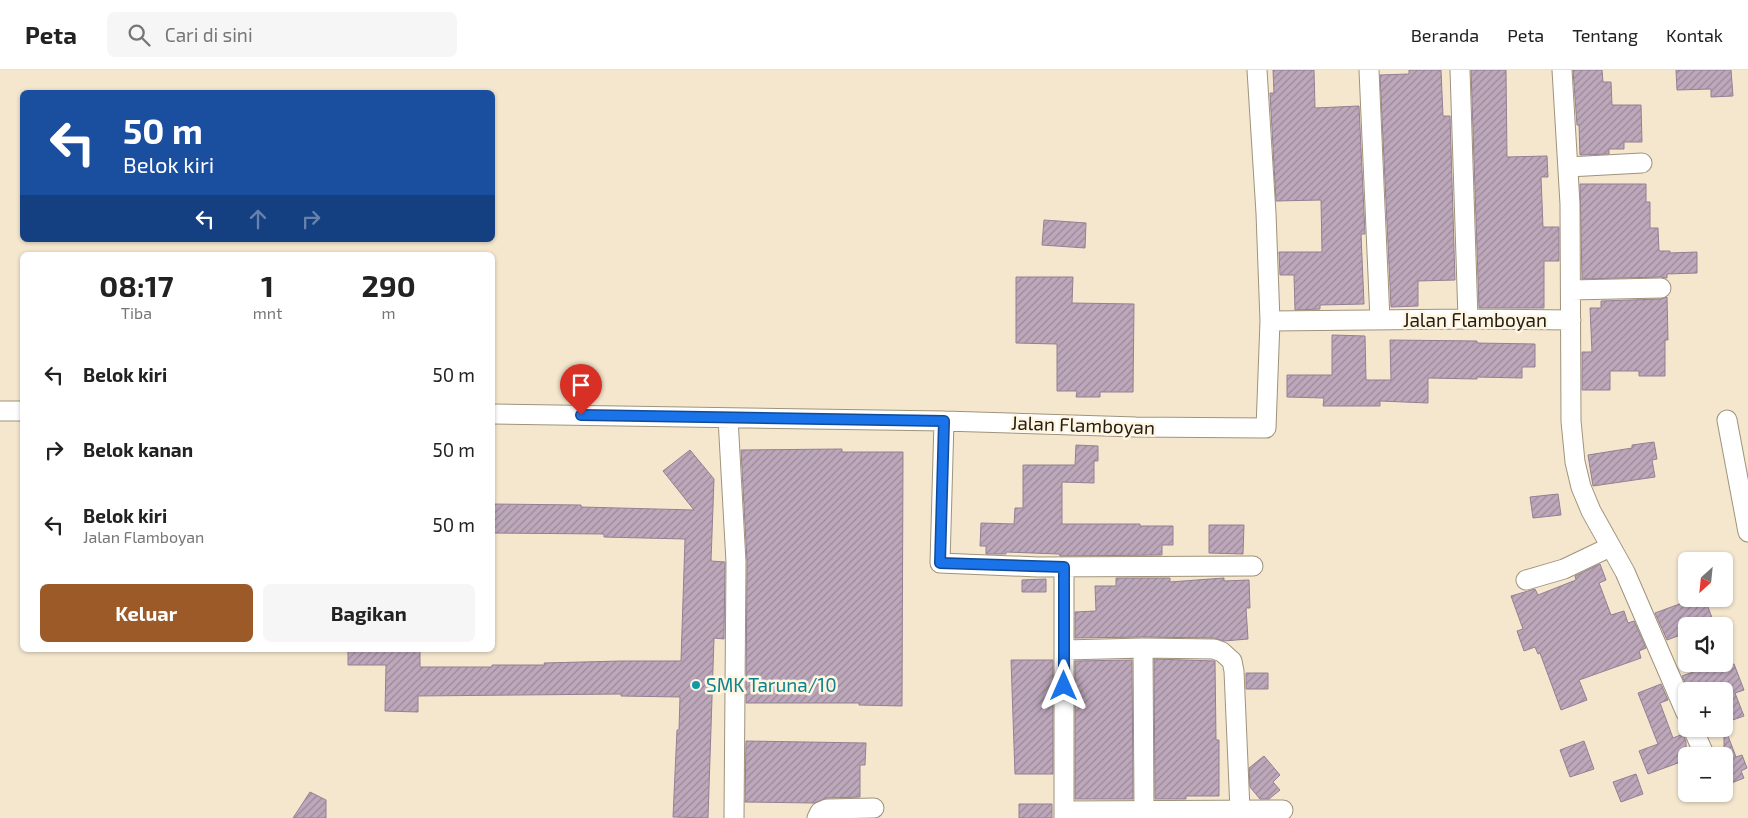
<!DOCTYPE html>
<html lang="id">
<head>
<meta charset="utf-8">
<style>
	body { margin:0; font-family:"Exo 2",sans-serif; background:#f6f6f6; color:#222; height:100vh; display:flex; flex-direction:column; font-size:19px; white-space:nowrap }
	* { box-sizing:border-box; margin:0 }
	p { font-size:16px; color:#767676 }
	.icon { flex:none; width:28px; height:28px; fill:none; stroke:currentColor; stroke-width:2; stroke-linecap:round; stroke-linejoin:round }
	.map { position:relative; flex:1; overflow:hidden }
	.side { position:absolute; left:20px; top:182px; width:475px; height:400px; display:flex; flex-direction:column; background:#fff; border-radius:8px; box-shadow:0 1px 4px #0004 }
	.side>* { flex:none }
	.top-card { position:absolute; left:20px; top:20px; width:475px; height:152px; border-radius:8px; box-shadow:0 1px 4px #0004; background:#1a4fa0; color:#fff; overflow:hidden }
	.needle { width:32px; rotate:207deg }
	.controls { position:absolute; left:1678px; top:482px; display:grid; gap:10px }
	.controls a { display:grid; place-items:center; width:55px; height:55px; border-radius:8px; background:#fff; box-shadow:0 1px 4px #0004; font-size:25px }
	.pin { position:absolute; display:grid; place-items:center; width:42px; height:42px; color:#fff; margin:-51px -21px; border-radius:50% 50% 50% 0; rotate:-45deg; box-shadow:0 0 5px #0007 }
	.pin .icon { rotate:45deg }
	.me { position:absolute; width:55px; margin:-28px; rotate:0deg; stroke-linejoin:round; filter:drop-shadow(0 0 4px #0008) }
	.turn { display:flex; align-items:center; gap:18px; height:105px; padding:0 20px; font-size:22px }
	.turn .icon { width:65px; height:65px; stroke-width:2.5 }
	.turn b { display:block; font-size:35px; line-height:42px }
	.lanes { display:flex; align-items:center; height:48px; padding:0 20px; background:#0003; justify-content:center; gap:25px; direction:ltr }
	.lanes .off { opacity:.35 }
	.eta { display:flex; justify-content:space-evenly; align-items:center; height:85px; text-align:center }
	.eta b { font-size:30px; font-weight:700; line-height:35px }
	.primary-button { display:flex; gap:10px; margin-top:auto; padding:10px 20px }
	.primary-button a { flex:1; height:58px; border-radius:8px; background:#9c5a29; color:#fff; font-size:20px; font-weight:700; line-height:58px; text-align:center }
	.primary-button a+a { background:#f6f6f6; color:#222 }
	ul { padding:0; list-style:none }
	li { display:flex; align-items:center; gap:15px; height:75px; padding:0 20px }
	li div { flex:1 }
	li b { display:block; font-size:19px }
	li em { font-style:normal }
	header { display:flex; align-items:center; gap:30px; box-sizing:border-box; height:70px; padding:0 25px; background:#fff; border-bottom:1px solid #e0e0e0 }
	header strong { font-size:24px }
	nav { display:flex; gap:28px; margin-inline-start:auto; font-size:18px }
	.search { width:350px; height:45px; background:#f6f6f6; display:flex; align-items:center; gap:12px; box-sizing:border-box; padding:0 18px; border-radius:8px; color:#767676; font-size:19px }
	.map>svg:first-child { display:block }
	.building { fill:url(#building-hatch); stroke:#948092 }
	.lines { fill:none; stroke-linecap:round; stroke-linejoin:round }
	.street-casing { stroke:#9f937b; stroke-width:21 }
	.street { stroke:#fff; stroke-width:19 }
	.route-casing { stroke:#114b97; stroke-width:12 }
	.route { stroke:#1a73e8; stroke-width:9 }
	.culture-dot { fill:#0f9aa8; stroke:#fff5e0; stroke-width:2 }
	.labels { text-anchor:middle; stroke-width:5; stroke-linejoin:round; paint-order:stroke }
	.street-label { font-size:19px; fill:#252017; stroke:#fff5e0 }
	.culture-label { font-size:19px; fill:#0d838f; stroke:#fff5e0; text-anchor:start }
</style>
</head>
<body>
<header>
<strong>Peta</strong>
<div class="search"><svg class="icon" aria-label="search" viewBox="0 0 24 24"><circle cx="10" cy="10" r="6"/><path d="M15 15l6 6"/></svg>Cari di sini</div>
<nav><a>Beranda</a><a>Peta</a><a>Tentang</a><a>Kontak</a></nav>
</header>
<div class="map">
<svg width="1748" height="748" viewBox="0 0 1748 748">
	<defs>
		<pattern id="building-hatch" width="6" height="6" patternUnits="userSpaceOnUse" patternTransform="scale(1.25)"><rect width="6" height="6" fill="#bda8bb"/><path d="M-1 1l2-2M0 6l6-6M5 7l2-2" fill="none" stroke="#998897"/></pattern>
	</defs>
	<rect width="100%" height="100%" fill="#f4e7ce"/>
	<path class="building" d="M1273,0H1314L1315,38L1359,36L1365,164H1361L1364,234L1320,235V239L1295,240L1294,205H1280L1279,182H1322L1321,130L1276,131L1270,23H1274Z
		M1409,0H1441L1443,46H1450L1455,210L1418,211V236L1391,237L1380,5L1409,4Z
		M1471,0H1506L1507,87L1547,86L1548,107H1541L1543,157H1559V191H1544V238H1479Z
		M1573,0H1602L1603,12H1611L1612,35H1641L1642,72H1624V79H1609V84L1580,85L1579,55H1577Z
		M1676,0H1731L1733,26L1711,27V19L1677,20Z
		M1580,114H1646V132H1650V158H1658L1659,181H1670V183L1697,182V203L1667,204V208L1661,207L1582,209Z
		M1044,150L1086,153L1085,178L1042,175Z
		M1016,207H1073L1072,233L1134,234L1133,322H1100V327H1076L1077,321H1057V274L1016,273Z
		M1667,227L1668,270H1665V306H1639V301H1610V320H1582V282H1592L1590,238H1601V231L1661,229Z
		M1332,265L1365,266L1366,310H1391L1390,270L1477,271V273L1535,274V297H1522V308L1477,307V309L1428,308V333L1380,331V336H1323L1324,328L1287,327V305H1332Z
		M1654,372L1657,389L1652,390L1655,407L1593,416L1588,385L1632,378V375Z
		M1076,375L1098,376V391H1094V413L1062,412V454H1140V456H1173V475H1162V485L1060,486L1059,484L1006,482V484H986V476H980L981,453L1014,454L1015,438H1023V395H1075Z
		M842,379V382H903L902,636L859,635V633H746L747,491L741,380Z
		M690,380L714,409L711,491L725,492L724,569L714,568L708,748L673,747L677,660H679L680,627L621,626V624L418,626V642L385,641L386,595H348V580H420V597H492V595H545L544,593L621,591H681L685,469L604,467V464L492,463V434L581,435V437L694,440L663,401Z
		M1558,424L1561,445L1533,448L1530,427Z
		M1209,455H1244L1243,484L1209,483Z
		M1600,494L1606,510L1599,513L1611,545L1624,541L1628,553L1634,551L1646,578L1639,581L1641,588L1579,610L1587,630L1561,640L1540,583L1538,584L1535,577L1524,581L1517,561L1523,559L1511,526L1535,519L1538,525L1576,510L1575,506Z
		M1116,508H1170V512L1224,508V511L1249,510L1250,538H1246L1248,569L1224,571L1214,568L1143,567L1075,568V542L1096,541L1095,516H1116Z
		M1046,509V522H1022V510Z
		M1693,529H1705L1714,553L1705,556H1686V563L1667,570L1655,543Z
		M1154,589L1215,591L1216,670H1219V726H1186V729H1155Z
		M1011,590H1053V704H1015Z
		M1132,590L1133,729H1075V591Z
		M1696,594H1734L1744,620L1735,623L1744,646L1724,653V621H1689L1682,606L1699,600Z
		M1246,603H1268V619H1246Z
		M1661,614L1668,630L1660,633L1673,668L1683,664L1686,672V690L1648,704L1639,681L1658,674L1638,623Z
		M1724,658H1725L1736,687L1742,685L1747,698L1741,701L1744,708L1724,716Z
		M746,671L866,673L865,695H860V727L827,728L814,733L745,732Z
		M1584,671L1594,699L1570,707L1560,680Z
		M1264,686L1280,705L1273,712L1280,720L1269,729H1260L1250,717L1249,698Z
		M1636,704L1643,724L1621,732L1613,712Z
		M310,722L326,730V748H293Z
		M1019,734H1052V748H1019Z"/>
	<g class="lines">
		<defs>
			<path id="street" d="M1257,0L1266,143L1270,251
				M1369,0L1380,250
				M1460,0L1468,249
				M1562,0L1570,134L1571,351L1575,392L1581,417L1591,441L1625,502L1686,643
				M1568,97L1642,93
				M1571,220L1661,218
				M0,341H22
				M492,344L944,351L1136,357L1266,358L1270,251L1468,249L1571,250
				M728,348L736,492L734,748
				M1727,350L1748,462
				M944,351L940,493L1038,497L1253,496
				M1526,510L1564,499L1610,477
				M1143,578L1144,740
				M1065,580L1143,578L1214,579L1222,582L1232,591L1234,601L1240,740
				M1693,659L1705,686
				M1064,741L1283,740
				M817,748L820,742L827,739L874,738
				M1064,748V497"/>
		</defs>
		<use href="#street" class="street-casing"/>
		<use href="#street" class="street"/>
	</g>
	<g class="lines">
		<defs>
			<path id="route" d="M581,345L944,351L940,493L1064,497V616"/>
		</defs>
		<use href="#route" class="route-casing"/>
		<use href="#route" class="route"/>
	</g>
	<circle class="culture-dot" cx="696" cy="615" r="5"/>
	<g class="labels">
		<g class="street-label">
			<text x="1475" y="257">Jalan Flamboyan</text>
			<text transform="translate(1083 355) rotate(2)" y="7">Jalan Flamboyan</text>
		</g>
		<g class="culture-label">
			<text x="706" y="622">SMK Taruna/10</text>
		</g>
	</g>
</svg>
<div class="controls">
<a><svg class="needle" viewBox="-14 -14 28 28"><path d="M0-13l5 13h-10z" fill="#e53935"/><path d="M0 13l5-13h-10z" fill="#767676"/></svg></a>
<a><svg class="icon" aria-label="sound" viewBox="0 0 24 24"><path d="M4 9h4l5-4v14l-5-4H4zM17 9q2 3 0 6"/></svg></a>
<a>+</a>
<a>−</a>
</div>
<div class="pin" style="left:581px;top:345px;background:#d93025"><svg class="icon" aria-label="arrive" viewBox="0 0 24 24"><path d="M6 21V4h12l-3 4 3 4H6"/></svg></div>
<svg class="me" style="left:1064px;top:616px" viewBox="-20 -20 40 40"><path d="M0-17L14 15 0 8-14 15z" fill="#1a73e8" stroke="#fff" stroke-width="4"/></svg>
<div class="top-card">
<div class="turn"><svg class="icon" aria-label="left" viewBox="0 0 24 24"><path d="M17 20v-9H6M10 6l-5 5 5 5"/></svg><div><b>50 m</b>Belok kiri</div></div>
<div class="lanes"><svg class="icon" aria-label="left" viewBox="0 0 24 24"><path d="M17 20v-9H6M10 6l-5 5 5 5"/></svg><svg class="icon off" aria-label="ahead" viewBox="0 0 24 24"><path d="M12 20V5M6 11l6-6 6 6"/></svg><svg class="icon off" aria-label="right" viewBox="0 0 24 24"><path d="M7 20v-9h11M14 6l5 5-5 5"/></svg></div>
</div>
<section class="side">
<div class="eta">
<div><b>08:17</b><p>Tiba</p></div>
<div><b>1</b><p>mnt</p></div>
<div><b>290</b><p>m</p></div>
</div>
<ul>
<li><svg class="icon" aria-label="left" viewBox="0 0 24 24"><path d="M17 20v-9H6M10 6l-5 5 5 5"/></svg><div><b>Belok kiri</b></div><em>50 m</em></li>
<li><svg class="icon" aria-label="right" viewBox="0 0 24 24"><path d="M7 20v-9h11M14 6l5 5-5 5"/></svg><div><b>Belok kanan</b></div><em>50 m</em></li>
<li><svg class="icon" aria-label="left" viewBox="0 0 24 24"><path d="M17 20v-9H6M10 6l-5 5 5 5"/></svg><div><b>Belok kiri</b><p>Jalan Flamboyan</p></div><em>50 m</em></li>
</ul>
<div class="primary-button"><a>Keluar</a><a>Bagikan</a></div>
</section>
</div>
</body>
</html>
